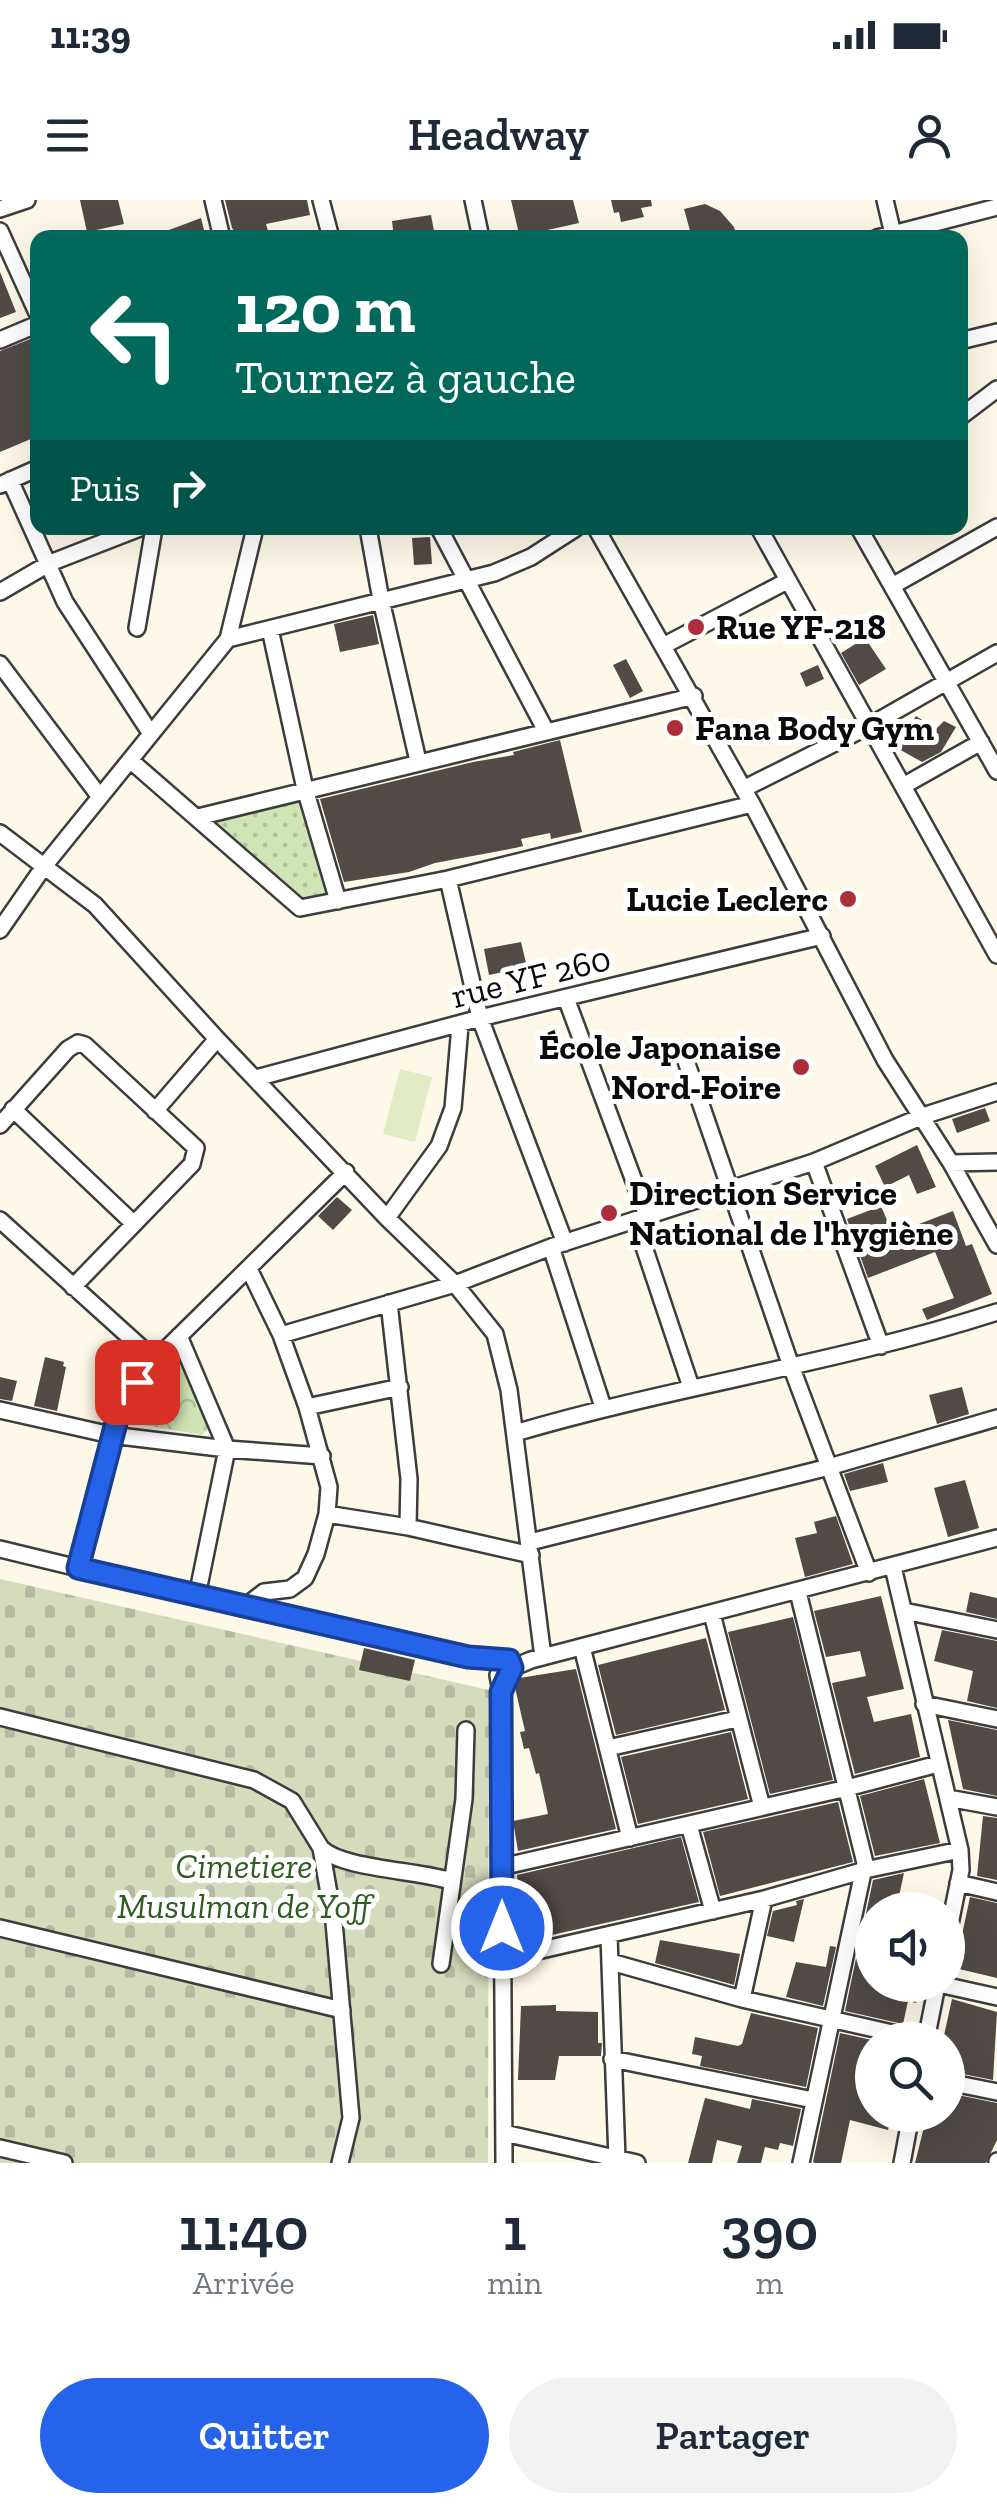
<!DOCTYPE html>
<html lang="fr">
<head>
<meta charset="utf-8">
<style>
	body { margin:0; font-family:"Zilla Slab",serif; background:#f2f2f3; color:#1f2937; height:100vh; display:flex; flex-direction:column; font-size:38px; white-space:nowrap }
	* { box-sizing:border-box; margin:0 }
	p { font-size:32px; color:#747a83 }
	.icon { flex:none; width:55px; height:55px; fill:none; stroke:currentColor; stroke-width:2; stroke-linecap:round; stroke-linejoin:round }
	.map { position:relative; height:1963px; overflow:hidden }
	.details { display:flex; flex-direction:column; background:#fff; flex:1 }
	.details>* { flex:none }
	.banner { position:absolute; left:30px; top:30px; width:938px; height:305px; border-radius:20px; box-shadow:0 10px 40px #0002; background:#00695c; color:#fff; overflow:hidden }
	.buttons { position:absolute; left:855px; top:1692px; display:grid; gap:20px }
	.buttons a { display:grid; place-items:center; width:110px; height:110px; border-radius:50%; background:#fff; box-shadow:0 10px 40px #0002; font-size:50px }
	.pin { position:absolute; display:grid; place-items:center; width:85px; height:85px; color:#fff; margin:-42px; border-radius:20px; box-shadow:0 5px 15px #0006 }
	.me { position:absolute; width:110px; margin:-55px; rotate:0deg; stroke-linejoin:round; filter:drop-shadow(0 0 8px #0008) }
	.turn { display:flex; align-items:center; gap:35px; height:210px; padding:0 40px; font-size:45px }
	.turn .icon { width:130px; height:130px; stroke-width:2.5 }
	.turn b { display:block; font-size:70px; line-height:85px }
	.then { display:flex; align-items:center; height:95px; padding:0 40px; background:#0003; gap:20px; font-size:38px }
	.eta { display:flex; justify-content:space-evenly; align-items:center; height:170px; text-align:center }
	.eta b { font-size:60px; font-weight:600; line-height:70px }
	.primary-button { display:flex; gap:20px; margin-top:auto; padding:20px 40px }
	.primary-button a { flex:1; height:115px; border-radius:60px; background:#2563eb; color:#fff; font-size:40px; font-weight:600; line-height:115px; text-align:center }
	.primary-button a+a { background:#f2f2f3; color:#1f2937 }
	.status { display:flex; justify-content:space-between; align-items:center; height:70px; padding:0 50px; background:#fff; direction:ltr }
	.status svg { height:28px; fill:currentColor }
	header { display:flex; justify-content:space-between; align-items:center; height:130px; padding:0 40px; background:#fff; font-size:45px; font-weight:600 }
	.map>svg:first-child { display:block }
	.cemetery { fill:url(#cemetery-stones) }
	.park { fill:url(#park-crowns) }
	.garden { fill:url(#garden-dots) }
	.pitch { fill:#e1ecc6 }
	.building { fill:#514a47 }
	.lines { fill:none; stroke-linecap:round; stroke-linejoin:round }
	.minor-casing { stroke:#3d3d3d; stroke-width:20 }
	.minor { stroke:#fff; stroke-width:15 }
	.route-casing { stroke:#184099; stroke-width:25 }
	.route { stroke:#2563eb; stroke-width:18 }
	.poi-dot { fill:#af2c3a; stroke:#fff; stroke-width:4 }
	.labels { text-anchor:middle; stroke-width:10; stroke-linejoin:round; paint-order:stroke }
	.poi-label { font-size:35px; font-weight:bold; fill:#0a0a0a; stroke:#fff; text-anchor:start }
	.street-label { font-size:35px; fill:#0a0a0a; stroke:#fff }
	.park-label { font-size:35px; font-style:italic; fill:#2f5c20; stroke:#fff }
</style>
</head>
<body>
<div class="status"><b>11:39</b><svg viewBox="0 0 49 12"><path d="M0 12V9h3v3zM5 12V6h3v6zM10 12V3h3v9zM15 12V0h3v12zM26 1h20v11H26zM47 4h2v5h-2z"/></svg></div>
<header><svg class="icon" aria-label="menu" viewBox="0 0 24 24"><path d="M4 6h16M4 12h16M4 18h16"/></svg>Headway<svg class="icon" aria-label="person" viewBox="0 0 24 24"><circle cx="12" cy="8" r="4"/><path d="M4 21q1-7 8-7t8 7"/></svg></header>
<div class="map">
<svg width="997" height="1963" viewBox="0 0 997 1963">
	<defs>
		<pattern id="cemetery-stones" width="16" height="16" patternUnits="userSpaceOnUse" patternTransform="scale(2.5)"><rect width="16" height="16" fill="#d4dcbc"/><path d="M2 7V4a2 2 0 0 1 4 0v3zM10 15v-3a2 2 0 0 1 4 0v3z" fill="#b5bba0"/></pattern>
		<pattern id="park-crowns" width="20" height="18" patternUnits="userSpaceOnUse" patternTransform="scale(2.5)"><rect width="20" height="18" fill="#d0e5b5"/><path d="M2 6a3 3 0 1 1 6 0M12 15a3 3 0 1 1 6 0" fill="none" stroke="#b1c39a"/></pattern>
		<pattern id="garden-dots" width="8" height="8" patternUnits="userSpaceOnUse" patternTransform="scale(2.5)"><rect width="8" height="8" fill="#d0e5b5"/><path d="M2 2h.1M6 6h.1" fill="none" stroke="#b1c39a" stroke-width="1.8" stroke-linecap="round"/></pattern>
	</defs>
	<rect width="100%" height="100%" fill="#fef8e8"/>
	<path class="cemetery" d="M0,1379L489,1490L488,1963H0Z"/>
	<path class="park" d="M171,1165L184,1167L210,1227L202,1235L138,1224L131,1211Z"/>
	<path class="garden" d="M301,598L330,697L301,702L211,620Z"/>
	<path class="pitch" d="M400,869L432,877L415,942L383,934Z"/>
	<path class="building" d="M80,0H118L124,24L87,32Z
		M225,0H307L310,15L266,24L270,38H250L248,31L236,34L232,28Z
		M511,0H573L579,23L534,33L535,38H520Z
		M611,0H651L652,6L641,8L644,17L621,22L619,12L614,13Z
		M705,4L720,11L734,27L737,38H692L684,9Z
		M431,15L434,31L427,38H394L392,21Z
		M201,18L206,38H153V36Z
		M0,72L16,112L0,118Z
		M38,136V236L0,252V151Z
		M430,337L432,364L414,365L412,338Z
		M373,415L379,444L340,452L334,424Z
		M865,438L886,469L859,485L841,453Z
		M626,459L643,491L630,498L613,465Z
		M818,465L824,479L806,487L800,473Z
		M916,516L936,529L944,521L956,527L941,552L922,562L897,548Z
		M560,540L582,632L551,639L550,633L521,639L523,646L515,648L435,663L409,672L344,682L320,599L473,562L514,555L513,552Z
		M521,742L527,767L489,775L484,749Z
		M985,908L990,921L957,933L952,919Z
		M917,945L936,987L917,994L909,975L885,987L875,966Z
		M337,997L352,1010L333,1030L318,1016Z
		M881,1006L893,1034L953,1011L966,1046L972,1044L992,1094L927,1120L922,1109L954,1098L935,1052L868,1078L847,1019Z
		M45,1157L64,1162L63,1166L66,1167L57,1211L34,1206Z
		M0,1177L17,1181L12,1201L0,1199Z
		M962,1187L969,1214L937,1224L929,1195Z
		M883,1263L888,1282L850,1291L844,1274Z
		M965,1280L979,1328L948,1337L934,1288Z
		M836,1316L853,1364L805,1377L795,1338L817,1333L814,1322Z
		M970,1392L997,1398V1419L966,1412Z
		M881,1396L904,1489L867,1497L874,1522L911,1514L920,1557L855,1574L832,1483L866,1476L860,1451L826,1457L814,1411Z
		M793,1417L833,1580L770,1594L728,1432Z
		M942,1430L997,1441V1508L967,1501L973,1471L934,1461Z
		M706,1438L725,1510L616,1535L598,1465Z
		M364,1448L415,1460L410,1481L359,1470Z
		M576,1469L616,1629L518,1651L513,1621L548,1614L539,1573L536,1574L529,1548L524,1549L520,1532L525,1531L513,1479Z
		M948,1520L997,1530V1596L963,1589Z
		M731,1532L748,1599L638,1624L621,1557Z
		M924,1579L940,1643L875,1656L860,1596Z
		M838,1602L853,1662L720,1696L703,1632Z
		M983,1616L997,1618V1680L977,1676Z
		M681,1637L699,1702L525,1741L516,1702H520L517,1675Z
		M904,1673L896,1710H872V1717L863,1728L873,1680Z
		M970,1697L997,1703V1778L955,1768Z
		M804,1699L794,1742L767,1736L773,1711L797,1705L796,1701Z
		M660,1740L740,1754L734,1785L655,1763Z
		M830,1746L836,1747L823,1806L786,1797L796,1762L826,1767Z
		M858,1749L872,1752V1785H920L916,1803L908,1801L903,1824L845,1811Z
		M952,1799L997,1812L993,1880L948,1871V1840H943Z
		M556,1805V1811L598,1812V1843H602L601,1856H559L555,1880H518L521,1806Z
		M751,1813L818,1828L806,1887L700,1866L702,1856L692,1854L695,1837L738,1846L742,1844Z
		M840,1833L872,1840V1915H892L888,1930L850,1920L841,1963H815L813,1962Z
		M948,1893L997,1903V1940L986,1963H915L927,1915H948Z
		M705,1898L750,1909L752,1899L801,1909L793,1946L780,1943L778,1950L765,1947L761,1963H737L742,1946L717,1940L712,1963H688Z"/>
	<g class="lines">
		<defs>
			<path id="minor" d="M213,0L222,38
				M321,0L331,38
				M473,0L481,38
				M885,0L893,34
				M0,9L27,0
				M0,31L38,115
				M877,38L997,7
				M0,140L38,124
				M960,141L997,132
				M960,217L997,189
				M10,280L65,402L151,534
				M0,285L38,268
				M368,328L381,400L418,561
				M439,328L546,531
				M596,328L752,604L885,860L951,963L997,1045
				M759,328L997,755
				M859,328L997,571
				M892,386L997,327
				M0,392L50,363L140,328
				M137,428L154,328
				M270,429L305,589L338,701
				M228,439L494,373L531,357L576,328
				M663,446L787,381
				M0,464L100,597
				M130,560L300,708L448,679L752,604
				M903,586L981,542
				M743,589L869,526L997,453
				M198,617L694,496
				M0,633L95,705L217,839L387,1018L455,1084L495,1134L509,1190L543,1457
				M448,679L480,818L565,1043
				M0,730L45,665L228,439L255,328
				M566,798L647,1016
				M686,861L791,1166L869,1373
				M256,878L480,818L822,736
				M13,909L133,1023
				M155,911L217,839
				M0,925L68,849L78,843L85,845L196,948L192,964L73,1087
				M814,962L881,1146
				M951,963L997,962
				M387,1018L439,946L453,908L460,826
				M0,1020L155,1160
				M635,1020L691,1187
				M551,1047L603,1207
				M389,1103L409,1279L408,1327
				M281,1135L455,1084L551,1047L814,962L923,916L997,892
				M179,1136L227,1249L197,1396
				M307,1207L400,1187
				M0,1210L111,1235L227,1249L322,1256
				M515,1233C674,1186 839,1163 997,1112
				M327,1314L408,1327L531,1355
				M530,1342L829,1267L997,1218
				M0,1349L243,1408L494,1461
				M893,1367L960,1650L961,1670L948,1734
				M78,1368L121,1204L155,1160L346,972
				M798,1392L865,1663L801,1963
				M243,1408L264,1392L290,1389L305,1378L316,1354L327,1314L329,1287L307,1207L281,1135L249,1069
				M904,1411L997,1430
				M712,1414L762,1607
				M582,1447L630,1638
				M512,1468L531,1460L997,1338
				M498,1475L501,1492L504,1963
				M924,1504L997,1519
				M0,1517L254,1580L292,1601L321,1648L334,1722L351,1918L340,1963
				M608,1548L737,1519
				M948,1598L997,1607
				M689,1625L713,1711
				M321,1648C342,1669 417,1670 451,1681
				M501,1667L847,1588L938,1564
				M958,1683L997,1692
				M0,1728L342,1810
				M609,1736L617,1959
				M502,1759L764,1699L865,1670L960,1650
				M611,1762L742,1799L923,1840
				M441,1764L464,1599L466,1530
				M943,1785L997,1797
				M742,1799L764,1699
				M926,1840L937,1785
				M612,1859L813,1900
				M948,1882L997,1892
				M504,1933L637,1963
				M0,1948L64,1963
				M902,1963L911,1915
				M997,1963V1961"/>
		</defs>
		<use href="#minor" class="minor-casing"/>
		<use href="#minor" class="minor"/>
	</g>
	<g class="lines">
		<defs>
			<path id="route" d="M137,1182L121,1204L78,1368L468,1457L509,1460L512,1468L501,1492L502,1728"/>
		</defs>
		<use href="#route" class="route-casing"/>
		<use href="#route" class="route"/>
	</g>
	<g class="poi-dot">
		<circle cx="696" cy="427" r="10"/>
		<circle cx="675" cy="528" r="10"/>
		<circle cx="848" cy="699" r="10"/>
		<circle cx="801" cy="867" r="10"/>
		<circle cx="609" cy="1013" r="10"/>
	</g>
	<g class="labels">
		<g class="poi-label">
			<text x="716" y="439">Rue YF-218</text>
			<text x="695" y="540">Fana Body Gym</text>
			<text x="828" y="711" text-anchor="end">Lucie Leclerc</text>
			<text x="781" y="859" text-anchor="end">École Japonaise<tspan x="781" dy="40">Nord-Foire</tspan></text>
			<text x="629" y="1005">Direction Service<tspan x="629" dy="40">National de l'hygiène</tspan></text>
		</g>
		<g class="street-label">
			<text transform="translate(531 777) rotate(-14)" y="12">rue YF 260</text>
		</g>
		<g class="park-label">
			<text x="244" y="1678">Cimetiere<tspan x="244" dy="40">Musulman de Yoff</tspan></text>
		</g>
	</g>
</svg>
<div class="buttons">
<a><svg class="icon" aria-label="sound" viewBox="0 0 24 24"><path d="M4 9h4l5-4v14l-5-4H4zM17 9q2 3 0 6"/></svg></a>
<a><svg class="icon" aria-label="search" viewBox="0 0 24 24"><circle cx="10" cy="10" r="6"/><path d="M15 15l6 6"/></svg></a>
</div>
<div class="pin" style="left:137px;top:1182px;background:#d93025"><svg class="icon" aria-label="arrive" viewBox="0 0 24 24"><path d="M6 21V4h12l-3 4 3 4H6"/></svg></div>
<svg class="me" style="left:502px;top:1728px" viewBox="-20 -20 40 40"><circle r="17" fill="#2563eb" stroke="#fff" stroke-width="3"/><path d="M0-11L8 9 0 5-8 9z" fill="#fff"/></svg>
<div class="banner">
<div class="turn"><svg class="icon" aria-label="left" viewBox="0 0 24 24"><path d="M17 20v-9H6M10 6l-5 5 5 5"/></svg><div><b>120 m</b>Tournez à gauche</div></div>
<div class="then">Puis<svg class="icon" aria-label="right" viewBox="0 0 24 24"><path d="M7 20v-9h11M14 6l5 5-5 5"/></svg></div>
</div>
</div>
<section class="details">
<div class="eta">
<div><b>11:40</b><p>Arrivée</p></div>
<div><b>1</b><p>min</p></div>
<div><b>390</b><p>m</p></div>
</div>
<div class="primary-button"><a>Quitter</a><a>Partager</a></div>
</section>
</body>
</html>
